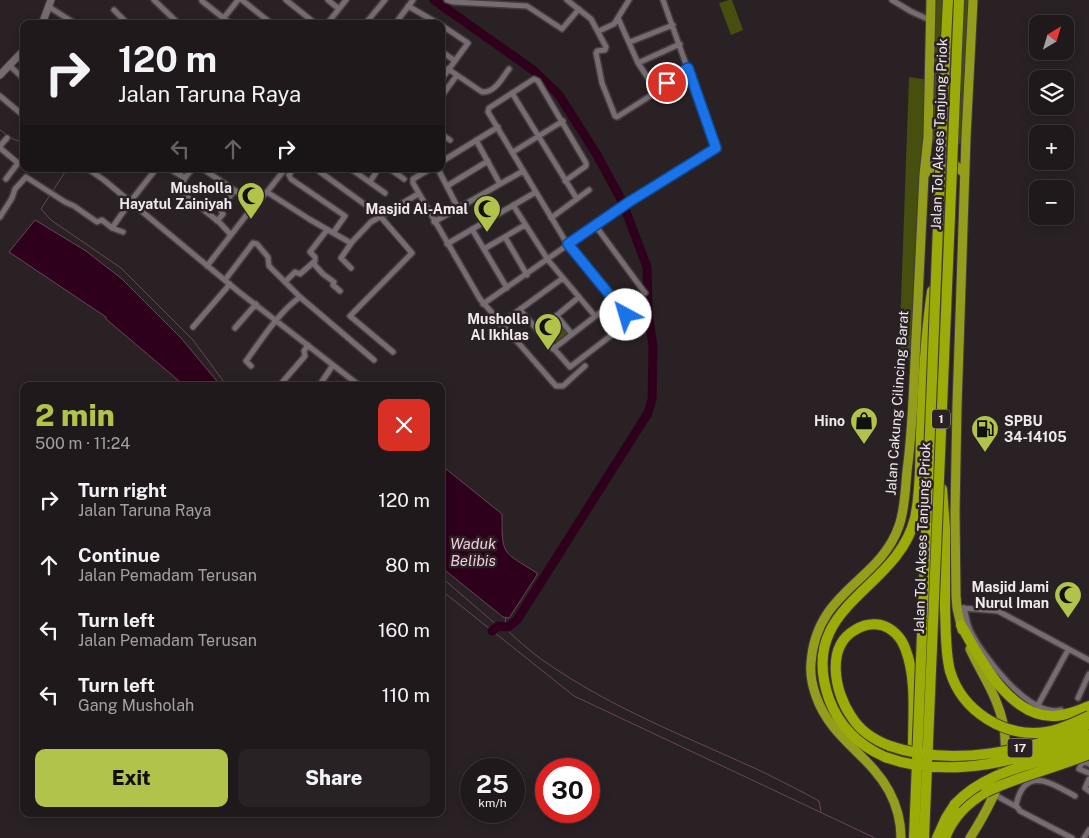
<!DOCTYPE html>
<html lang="en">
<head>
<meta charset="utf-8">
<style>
	body { margin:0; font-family:"Public Sans",sans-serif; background:#282225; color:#f1f3f6; height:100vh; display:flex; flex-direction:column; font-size:19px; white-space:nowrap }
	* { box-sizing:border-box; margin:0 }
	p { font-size:16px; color:#a2a0a3 }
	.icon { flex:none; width:28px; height:28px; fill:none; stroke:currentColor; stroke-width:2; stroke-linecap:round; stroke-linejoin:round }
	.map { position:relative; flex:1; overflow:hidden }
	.side { position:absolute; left:20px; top:382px; width:425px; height:435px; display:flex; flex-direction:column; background:#20191c; border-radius:10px; box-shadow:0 2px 12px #0003,0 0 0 1px #3d383b }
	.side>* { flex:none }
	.guide { position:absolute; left:20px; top:20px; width:425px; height:152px; border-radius:10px; box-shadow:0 2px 12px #0003,0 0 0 1px #3d383b; background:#20191c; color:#f1f3f6; overflow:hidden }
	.needle { width:32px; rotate:38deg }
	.controls { position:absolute; left:1029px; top:15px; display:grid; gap:10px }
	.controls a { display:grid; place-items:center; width:45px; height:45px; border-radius:10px; background:#20191c; box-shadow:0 2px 12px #0003,0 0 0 1px #3d383b; font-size:25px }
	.speed { position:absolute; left:460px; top:758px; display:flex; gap:10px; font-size:25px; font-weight:700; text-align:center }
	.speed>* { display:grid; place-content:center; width:65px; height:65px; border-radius:50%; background:#20191c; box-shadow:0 2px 12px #0003,0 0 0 1px #3d383b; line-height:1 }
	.speed small { font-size:12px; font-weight:400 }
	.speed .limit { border:8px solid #d22; background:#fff; color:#111 }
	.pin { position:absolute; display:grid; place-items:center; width:42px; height:42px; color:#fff; margin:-21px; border:2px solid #fff; border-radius:50%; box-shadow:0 1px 5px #0007 }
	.me { position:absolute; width:55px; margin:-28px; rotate:321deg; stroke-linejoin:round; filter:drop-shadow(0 0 4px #0008) }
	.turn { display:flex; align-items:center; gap:18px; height:105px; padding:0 15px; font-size:22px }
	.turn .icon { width:65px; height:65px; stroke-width:2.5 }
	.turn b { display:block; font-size:35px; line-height:42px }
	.lanes { display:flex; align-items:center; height:48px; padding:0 15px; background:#0003; justify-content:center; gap:25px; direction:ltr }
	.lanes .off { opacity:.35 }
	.round { display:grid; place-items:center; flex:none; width:52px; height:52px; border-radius:10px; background:#282225 }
	.headline { display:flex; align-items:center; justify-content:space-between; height:85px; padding:0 15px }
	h1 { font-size:30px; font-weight:800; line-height:38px; color:#b2c34b }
	.button { display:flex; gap:10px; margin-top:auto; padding:10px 15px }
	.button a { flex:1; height:58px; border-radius:10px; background:#b2c34b; color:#111; font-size:20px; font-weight:800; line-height:58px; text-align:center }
	.button a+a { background:#282225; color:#f1f3f6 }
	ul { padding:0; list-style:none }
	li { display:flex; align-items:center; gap:15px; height:65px; padding:0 15px }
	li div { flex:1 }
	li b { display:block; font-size:19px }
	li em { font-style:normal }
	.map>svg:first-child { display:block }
	.green { fill:#474f0e }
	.water { fill:#2e001b; stroke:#68465a }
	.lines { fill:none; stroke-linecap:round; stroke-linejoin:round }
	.stream { stroke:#68465a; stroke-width:1 }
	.river { stroke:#2e001b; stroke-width:9 }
	.minor-casing { stroke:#433c3f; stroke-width:8 }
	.tertiary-casing { stroke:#433c3f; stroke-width:9 }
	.trunk-casing { stroke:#433c3f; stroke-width:11 }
	.motorway-casing { stroke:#433c3f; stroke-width:12 }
	.minor { stroke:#776c71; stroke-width:5 }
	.tertiary { stroke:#776c71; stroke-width:7 }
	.trunk { stroke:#949e1c; stroke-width:9 }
	.motorway { stroke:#9bab07; stroke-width:10 }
	.motorway-bridge-casing { stroke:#433c3f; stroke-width:12; stroke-linecap:butt }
	.motorway-bridge { stroke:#9bab07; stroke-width:10 }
	.route-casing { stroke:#114b97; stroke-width:12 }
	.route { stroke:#1a73e8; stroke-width:9 }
	.labels { text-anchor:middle; stroke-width:5; stroke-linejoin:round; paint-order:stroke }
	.shield { fill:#2a2125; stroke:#b5aeb0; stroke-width:1 }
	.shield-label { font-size:12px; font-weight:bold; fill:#f0eaec }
	.street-label { font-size:14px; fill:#f0eaec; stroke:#2a2125 }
	.poi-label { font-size:14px; font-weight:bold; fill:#f0eaec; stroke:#2a2125; text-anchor:end }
	.water-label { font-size:15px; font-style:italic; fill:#f7ccdf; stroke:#2a2125 }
</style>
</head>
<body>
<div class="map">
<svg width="1089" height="838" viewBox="0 0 1089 838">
	<rect width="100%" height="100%" fill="#2a2125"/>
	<path class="green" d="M729,0H732L743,30L731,35L719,3Z
		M931,0H948L941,149L928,138L915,361L899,357L909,77L929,80Z
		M959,0H973L966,137L955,148Z
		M557,319L569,333L555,345L544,331Z"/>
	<path class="water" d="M35,220L86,251L122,279L181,338L221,386H185L106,319V317L9,252Z
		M441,465L502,514C502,556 502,551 537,573V575L509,618L503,617L441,567Z"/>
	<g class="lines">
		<path class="stream" d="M0,130L13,139L24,143
			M52,192L65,172L64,169
			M50,195L41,209L51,220L121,268L193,340L227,386
			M441,577L498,626
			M441,590L574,696L875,838
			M504,627L506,618
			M508,627L509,632C520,642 532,653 544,661C612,709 690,738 765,773C783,782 801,791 819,801L821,811"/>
		<path class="river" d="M434,0L533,70L559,95L597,155L622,201L647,267L648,313L653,346L652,400L648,413L517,620L508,627L498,626L492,631"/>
		<defs>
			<path id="minor" d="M154,0L179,24
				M242,0L272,24
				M286,0L316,24
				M328,0L339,9
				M447,0L454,2L527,6L562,29L579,9
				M567,0L591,19L606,47L605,50L597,51L596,53L602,83L615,116L617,117L658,91L688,68
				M892,0L912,12L930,20
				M202,1L231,24
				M408,6L439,24
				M49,7L76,24
				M114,10L128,24
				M618,18L638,63L662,99
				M219,24L238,0
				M327,24L346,0
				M365,24L385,0
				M395,24L413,0
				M441,25L468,43L441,80
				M599,31L614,24L629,0
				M630,42L673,25
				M441,51L455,61
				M638,63L680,44
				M9,65L24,79
				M448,69L482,92C495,93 502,78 509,69
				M512,93L577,199
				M0,96L24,116
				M441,97L457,75
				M441,134L450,140
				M476,140L500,184
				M0,146L7,138
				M0,148L18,163L6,179
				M513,152L563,121
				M441,162L498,127
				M88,169L104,180L239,292L333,365L319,386
				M170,169L185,178L192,169
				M203,169L255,204L267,192L309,219L349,242H352L371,222L418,194
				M293,169L289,175L291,179L345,216L333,233
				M316,169L367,206
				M351,169L385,193
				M390,169L404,179
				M430,169L413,179V183L480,299L556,386H563L585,366
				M438,169L458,208
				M185,178L179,190L220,223L231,235
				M370,182L378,169
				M447,186L488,161
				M267,192L285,169
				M481,195L493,216
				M513,205L548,260L595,316
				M380,216L412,253L350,316L393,352
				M0,217L12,198L15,189L26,177L65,202L74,206L97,222L102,220L112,228L123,232
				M551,218L589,190
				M217,221L223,214L220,209L234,191
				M434,222L523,171
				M595,225L645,293
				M112,228L130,202L156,169
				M472,229L507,288
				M505,237L527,275
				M447,244L536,192
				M484,249L525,225
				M313,263L323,274L334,282L333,285L340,291
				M207,266L255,204
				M351,268L341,258L352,242
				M225,280L253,243L257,244L268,257L269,266L300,297L374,360
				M285,282L295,272L300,274L315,261V257L310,252L327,230
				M483,304L629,202L716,148L663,0
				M520,310L570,367L630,321L566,242L488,112L489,108L534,79L538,81L586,163V166L565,181
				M557,316L572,334
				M500,324L563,278
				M193,327L230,284
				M235,328L256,304
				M538,331L579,297
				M553,349L615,301
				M333,365L360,386
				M251,366L246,361C262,339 278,313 300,297
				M279,386L305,356L304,351L308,345
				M962,608L998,611L1089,660
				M964,608C966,615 967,623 970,630C982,655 1029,718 1061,710
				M1078,698L1089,674
				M1038,705L1068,650
				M1089,764L1083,761L1079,769L1089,773
				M1089,779L1085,788L1089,791
				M995,795L1017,807
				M1072,838L1020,811L1016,805C1025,765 1051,783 1075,796
				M1084,838L1089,830"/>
			<path id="tertiary" d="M42,24L51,0
				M0,75L24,50"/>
			<path id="trunk" d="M924,175L935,164L938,163L954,164L965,174
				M962,630L957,608L956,596L955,512L957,406L966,137L973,0
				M901,838C901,821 897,806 889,791C869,754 831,739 816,696C812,685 810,674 811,663C816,590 879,583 899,526C906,506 905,484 908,463C913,421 914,380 916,338C919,284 921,230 924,175L928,137L931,0
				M970,838C998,794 1018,753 996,701C989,683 978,667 970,649"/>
			<path id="motorway" d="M942,489L945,528V609
				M961,625C980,659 1008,715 1052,716C1065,716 1077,711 1089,706
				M890,746C874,740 860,731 851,716C835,693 825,647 855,630C863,625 871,623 881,625C892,628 901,637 905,648C917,678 913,715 913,747
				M885,757C858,745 839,726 829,699C796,604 897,592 915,518C921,491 920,462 921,435C923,387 925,339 932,291
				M937,838L946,818L955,804
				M945,838C953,817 967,803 986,792"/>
		</defs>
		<use href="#minor" class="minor-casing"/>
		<use href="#tertiary" class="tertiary-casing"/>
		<use href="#trunk" class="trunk-casing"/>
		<use href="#motorway" class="motorway-casing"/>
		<use href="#minor" class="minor"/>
		<use href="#tertiary" class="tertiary"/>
		<use href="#trunk" class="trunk"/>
		<use href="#motorway" class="motorway"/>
		<defs>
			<path id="motorway-bridge" d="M945,609C946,629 945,651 950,671C962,711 1004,738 1046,732C1061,730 1075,722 1089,716
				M890,746C950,767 1032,752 1089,724
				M885,757C950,781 1027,759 1089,735
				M986,792C1019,776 1055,768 1089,754
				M955,804C990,767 1044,764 1089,744
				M914,838L943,99L948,0
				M924,838L959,0"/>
		</defs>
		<use href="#motorway-bridge" class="motorway-bridge-casing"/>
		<use href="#motorway-bridge" class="motorway-bridge"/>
	</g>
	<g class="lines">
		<defs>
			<path id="route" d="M626,315L568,244L629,202L716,148L688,68L667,83"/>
		</defs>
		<use href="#route" class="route-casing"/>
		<use href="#route" class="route"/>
	</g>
	<defs>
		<symbol id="mosque-pin" viewBox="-11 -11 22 30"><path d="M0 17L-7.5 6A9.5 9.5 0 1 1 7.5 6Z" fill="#b2c34b" stroke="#2a2125"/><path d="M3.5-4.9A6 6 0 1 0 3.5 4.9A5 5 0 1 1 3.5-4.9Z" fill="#111"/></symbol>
		<symbol id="shop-pin" viewBox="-11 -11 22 30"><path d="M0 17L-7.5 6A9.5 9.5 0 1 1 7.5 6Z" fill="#b2c34b" stroke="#2a2125"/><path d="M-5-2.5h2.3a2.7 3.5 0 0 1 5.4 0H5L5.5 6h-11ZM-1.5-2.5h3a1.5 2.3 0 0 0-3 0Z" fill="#111"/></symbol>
		<symbol id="fuel-pin" viewBox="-11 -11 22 30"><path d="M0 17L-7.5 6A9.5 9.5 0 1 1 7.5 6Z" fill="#b2c34b" stroke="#2a2125"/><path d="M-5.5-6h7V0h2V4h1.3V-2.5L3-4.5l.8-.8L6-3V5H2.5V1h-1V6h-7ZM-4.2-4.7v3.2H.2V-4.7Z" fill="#111"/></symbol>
	</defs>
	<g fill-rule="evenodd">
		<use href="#mosque-pin" x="235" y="180" width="32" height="43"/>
		<use href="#mosque-pin" x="471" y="193" width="32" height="43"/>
		<use href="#mosque-pin" x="532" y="311" width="32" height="43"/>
		<use href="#shop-pin" x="848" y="405" width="32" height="43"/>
		<use href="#fuel-pin" x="969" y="413" width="32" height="43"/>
		<use href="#mosque-pin" x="1052" y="579" width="32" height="43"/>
	</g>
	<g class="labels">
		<g class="shield">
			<rect x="932" y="409.5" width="18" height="19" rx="4"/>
			<rect x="1007.5" y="738.5" width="25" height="19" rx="4"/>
		</g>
		<g class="shield-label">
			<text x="941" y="423">1</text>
			<text x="1020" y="752">17</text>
		</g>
		<g class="street-label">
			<text transform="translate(939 134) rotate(-88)" y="5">Jalan Tol Akses Tanjung Priok</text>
			<text transform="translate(897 403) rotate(-86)" y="5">Jalan Cakung Cilincing Barat</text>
			<text transform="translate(922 538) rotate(-88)" y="5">Jalan Tol Akses Tanjung Priok</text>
		</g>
		<g class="poi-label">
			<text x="232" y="193">Musholla<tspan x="232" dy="16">Hayatul Zainiyah</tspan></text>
			<text x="468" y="214">Masjid Al-Amal</text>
			<text x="529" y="324">Musholla<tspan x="529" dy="16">Al Ikhlas</tspan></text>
			<text x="845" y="426">Hino</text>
			<text x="1004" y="426" text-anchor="start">SPBU<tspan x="1004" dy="16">34-14105</tspan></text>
			<text x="1049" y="592">Masjid Jami<tspan x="1049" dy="16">Nurul Iman</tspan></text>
		</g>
		<g class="water-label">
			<text x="473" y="549">Waduk<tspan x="473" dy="17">Belibis</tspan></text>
		</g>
	</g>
</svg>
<div class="controls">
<a><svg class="needle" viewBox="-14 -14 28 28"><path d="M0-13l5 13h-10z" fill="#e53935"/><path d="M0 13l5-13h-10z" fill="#a2a0a3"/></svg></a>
<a><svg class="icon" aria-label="layers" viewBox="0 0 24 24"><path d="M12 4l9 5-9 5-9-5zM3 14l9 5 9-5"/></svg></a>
<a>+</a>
<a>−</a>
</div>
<div class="speed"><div>25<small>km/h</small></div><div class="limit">30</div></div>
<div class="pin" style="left:667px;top:83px;background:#d93025"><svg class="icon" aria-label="arrive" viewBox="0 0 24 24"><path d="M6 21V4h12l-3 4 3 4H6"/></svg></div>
<svg class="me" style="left:626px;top:315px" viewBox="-20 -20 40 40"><circle r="19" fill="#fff"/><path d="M0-13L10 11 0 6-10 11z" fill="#1a73e8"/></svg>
<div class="guide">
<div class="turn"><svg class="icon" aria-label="right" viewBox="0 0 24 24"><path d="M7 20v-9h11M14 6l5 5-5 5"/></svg><div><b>120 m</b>Jalan Taruna Raya</div></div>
<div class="lanes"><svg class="icon off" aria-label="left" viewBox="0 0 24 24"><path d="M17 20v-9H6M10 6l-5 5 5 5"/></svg><svg class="icon off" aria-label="ahead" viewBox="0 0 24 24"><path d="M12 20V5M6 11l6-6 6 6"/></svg><svg class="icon" aria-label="right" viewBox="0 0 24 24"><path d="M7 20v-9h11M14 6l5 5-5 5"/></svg></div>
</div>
<section class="side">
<div class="headline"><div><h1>2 min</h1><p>500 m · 11:24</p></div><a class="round" style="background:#d93025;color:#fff"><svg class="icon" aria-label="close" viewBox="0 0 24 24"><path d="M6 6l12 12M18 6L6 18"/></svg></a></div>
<ul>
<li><svg class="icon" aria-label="right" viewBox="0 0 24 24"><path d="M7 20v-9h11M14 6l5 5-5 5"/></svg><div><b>Turn right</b><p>Jalan Taruna Raya</p></div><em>120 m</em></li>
<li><svg class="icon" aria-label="ahead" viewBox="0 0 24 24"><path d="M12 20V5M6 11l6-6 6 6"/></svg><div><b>Continue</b><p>Jalan Pemadam Terusan</p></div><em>80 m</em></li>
<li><svg class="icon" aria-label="left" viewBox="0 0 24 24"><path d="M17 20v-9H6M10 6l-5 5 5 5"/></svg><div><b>Turn left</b><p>Jalan Pemadam Terusan</p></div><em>160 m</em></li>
<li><svg class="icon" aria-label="left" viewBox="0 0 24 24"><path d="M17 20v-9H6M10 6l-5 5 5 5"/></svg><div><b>Turn left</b><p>Gang Musholah</p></div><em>110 m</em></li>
</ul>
<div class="button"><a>Exit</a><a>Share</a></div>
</section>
</div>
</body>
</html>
